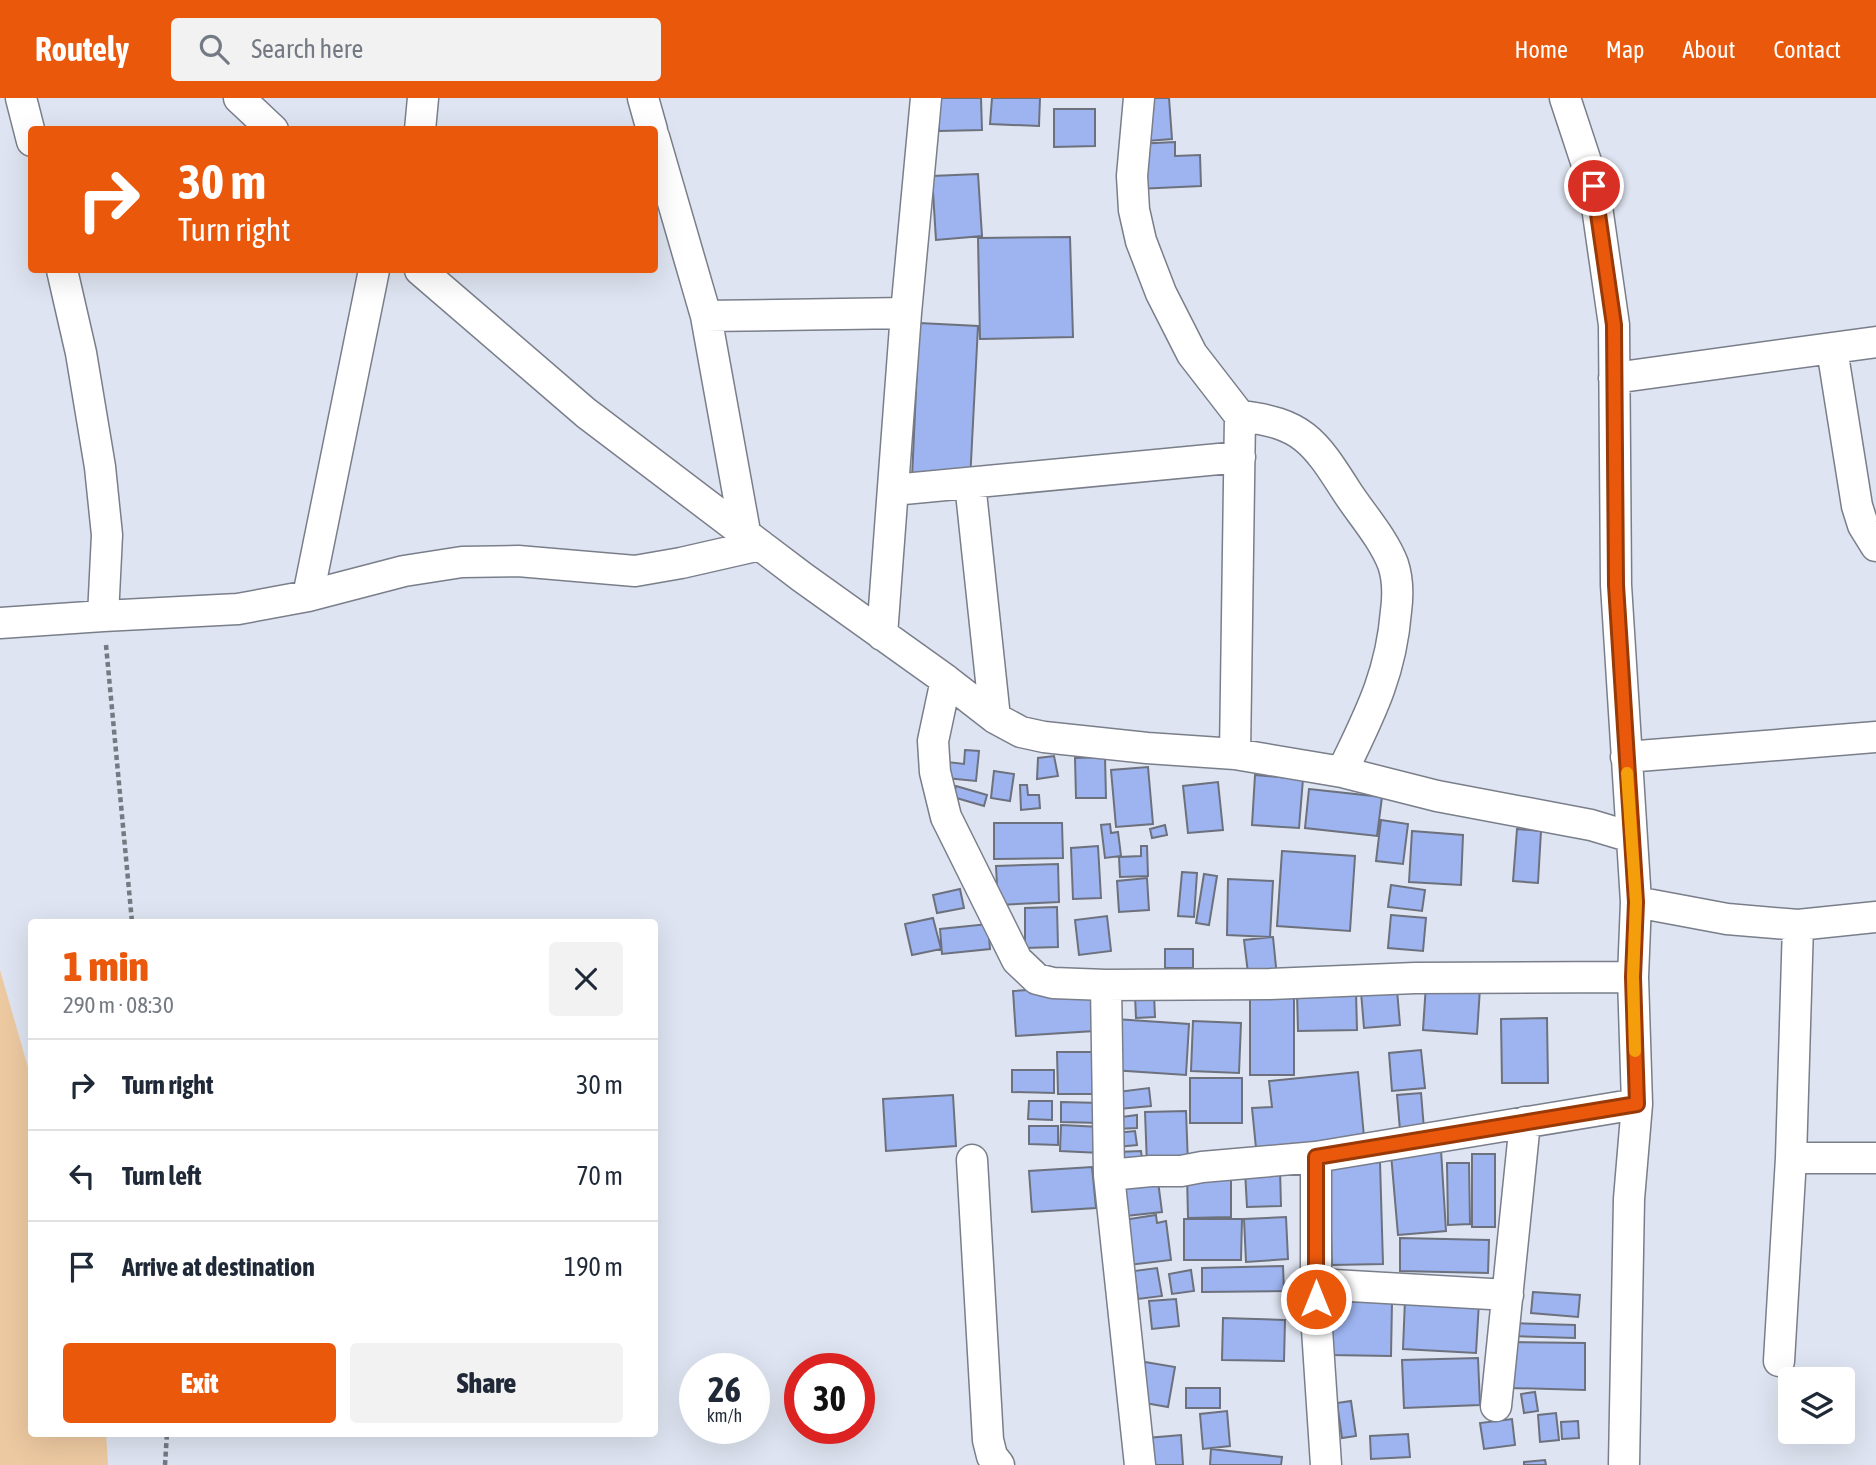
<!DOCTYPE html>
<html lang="en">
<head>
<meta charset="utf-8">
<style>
	body { margin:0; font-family:"Asap Condensed",sans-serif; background:#f2f2f3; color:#1f2937; height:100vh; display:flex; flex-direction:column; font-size:26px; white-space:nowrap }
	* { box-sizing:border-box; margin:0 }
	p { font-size:23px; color:#747a83 }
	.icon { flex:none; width:38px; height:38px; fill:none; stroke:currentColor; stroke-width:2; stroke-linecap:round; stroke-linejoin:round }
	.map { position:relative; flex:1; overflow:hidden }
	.panel { position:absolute; left:28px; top:821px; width:630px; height:518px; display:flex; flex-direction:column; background:#fff; border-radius:7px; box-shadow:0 7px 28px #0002 }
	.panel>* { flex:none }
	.top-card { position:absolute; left:28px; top:28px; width:630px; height:147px; border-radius:7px; box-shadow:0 7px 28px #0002; background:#ea580c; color:#fff; overflow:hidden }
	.controls { position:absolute; left:1778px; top:1269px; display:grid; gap:14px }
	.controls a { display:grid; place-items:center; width:77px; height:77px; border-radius:7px; background:#fff; box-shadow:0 7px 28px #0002; font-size:35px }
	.speed { position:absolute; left:679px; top:1255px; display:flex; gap:14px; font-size:35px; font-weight:700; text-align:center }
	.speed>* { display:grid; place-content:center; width:91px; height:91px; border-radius:50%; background:#fff; box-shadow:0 7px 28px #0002; line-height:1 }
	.speed small { font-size:18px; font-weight:400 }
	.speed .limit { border:10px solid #d22; background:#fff; color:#111 }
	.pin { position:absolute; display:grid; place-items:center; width:60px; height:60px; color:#fff; margin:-30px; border:4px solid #fff; border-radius:50%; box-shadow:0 2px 7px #0007 }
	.me { position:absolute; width:77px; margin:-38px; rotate:0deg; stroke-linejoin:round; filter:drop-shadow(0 0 5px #0008) }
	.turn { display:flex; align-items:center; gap:24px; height:147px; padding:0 35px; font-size:32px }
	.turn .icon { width:91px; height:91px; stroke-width:2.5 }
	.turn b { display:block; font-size:49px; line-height:60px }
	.round { display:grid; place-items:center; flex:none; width:74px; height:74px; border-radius:7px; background:#f2f2f3 }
	.headline { display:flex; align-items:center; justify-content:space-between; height:119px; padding:0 35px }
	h1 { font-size:42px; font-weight:800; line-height:52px; color:#ea580c }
	.button { display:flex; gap:14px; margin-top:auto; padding:14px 35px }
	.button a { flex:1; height:80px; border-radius:7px; background:#ea580c; color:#fff; font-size:28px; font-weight:800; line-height:80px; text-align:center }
	.button a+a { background:#f2f2f3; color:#1f2937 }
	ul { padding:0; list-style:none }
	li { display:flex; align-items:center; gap:21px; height:91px; padding:0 35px; border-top:2px solid #e0e1e3 }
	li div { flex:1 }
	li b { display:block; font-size:26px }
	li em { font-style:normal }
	header { display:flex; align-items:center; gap:42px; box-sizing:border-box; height:98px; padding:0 35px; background:#ea580c; color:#fff }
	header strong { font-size:33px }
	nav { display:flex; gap:38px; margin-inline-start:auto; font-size:24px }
	.search { width:490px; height:63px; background:#f2f2f3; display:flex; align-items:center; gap:18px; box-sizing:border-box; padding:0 24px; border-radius:7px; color:#747a83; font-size:26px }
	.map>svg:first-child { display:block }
	.green { fill:#edc9a1 }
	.building { fill:#9db4f0; stroke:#6c717d; stroke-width:2 }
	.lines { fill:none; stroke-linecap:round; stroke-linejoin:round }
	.minor-casing { stroke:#797e8a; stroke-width:33 }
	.path { stroke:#757981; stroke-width:4.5; stroke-dasharray:5 3.5; stroke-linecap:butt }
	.minor { stroke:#fff; stroke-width:30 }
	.route-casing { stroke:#983908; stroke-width:18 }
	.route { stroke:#ea580c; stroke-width:12 }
	.slow { stroke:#f59e0b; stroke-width:12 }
</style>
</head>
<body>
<header>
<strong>Routely</strong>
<div class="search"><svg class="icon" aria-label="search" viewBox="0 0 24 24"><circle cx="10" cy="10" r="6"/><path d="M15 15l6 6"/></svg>Search here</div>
<nav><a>Home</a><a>Map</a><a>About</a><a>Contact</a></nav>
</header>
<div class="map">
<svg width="1876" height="1367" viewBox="0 0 1876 1367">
	<rect width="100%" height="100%" fill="#dee4f1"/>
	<path class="green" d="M0,872L31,980L32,1335H106L108,1367H0Z"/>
	<path class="building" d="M938,0H981L982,32L939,33Z
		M992,0H1040L1039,28L990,26Z
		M1145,0H1169L1172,41L1147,43Z
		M1054,11H1095V48L1054,49Z
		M1175,44V58L1200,57L1201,88L1137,91L1135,46Z
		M978,76L982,138L936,142L932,78Z
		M1070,139L1073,239L980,241L978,140Z
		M919,225L978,228L970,383L912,380Z
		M965,652L979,653L976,683L946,680L948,664L964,666Z
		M1054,658L1058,678L1037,681L1038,660Z
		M1105,659L1106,700H1076L1075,660Z
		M1148,669L1153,726L1116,729L1111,672Z
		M994,673L1014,676L1010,703L991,700Z
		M1255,677L1303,681L1299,730L1252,727Z
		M1218,684L1223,732L1188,735L1183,688Z
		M1020,687H1027L1028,697H1039L1040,710L1021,712Z
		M956,688L987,697L984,708L953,699Z
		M1309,691L1382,699L1377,738L1305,730Z
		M1381,722L1408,726L1403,766L1376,763Z
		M994,725H1062L1063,760L994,761Z
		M1110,726L1111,735L1118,734L1121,758L1105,760L1101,727Z
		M1165,727L1167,737L1152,740L1150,731Z
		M1517,731L1541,733L1538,785L1513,783Z
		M1412,733L1463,737L1461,787L1409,784Z
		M1098,748L1101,800L1073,801L1071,750Z
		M1141,748H1147L1148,778L1120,779L1119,759L1141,758Z
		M1282,753L1355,758L1350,833L1277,828Z
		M1058,766L1059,804L998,807L996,768Z
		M1182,774L1197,775L1194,819L1178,818Z
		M1204,776L1217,778L1209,827L1196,825Z
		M1147,780L1149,812L1119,814L1117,783Z
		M1228,781L1273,783L1270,839L1227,837Z
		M1391,787L1425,792L1422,813L1388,809Z
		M960,791L964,810L937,815L933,797Z
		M1057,809L1058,849L1025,850V810Z
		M1391,817L1426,820L1423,853L1388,850Z
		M1107,818L1111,853L1079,857L1075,822Z
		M933,820L941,851L912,857L905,826Z
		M988,826L990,851L942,856L940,831Z
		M1273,839L1277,879L1248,875L1244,842Z
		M1165,851H1193V870H1165Z
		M1426,886L1480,890L1477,936L1423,932Z
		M1091,888L1094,933L1016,938L1013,893Z
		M1397,892L1400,927L1364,930L1361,894Z
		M1356,894L1357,932L1298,933L1297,895Z
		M1154,897L1155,919L1136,920L1135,898Z
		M1250,899H1294V977H1250Z
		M1547,920L1548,985H1502L1501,921Z
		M1115,921L1189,926L1186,977L1112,972Z
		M1193,923L1241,925L1239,975L1191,973Z
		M1421,952L1425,990L1392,993L1389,955Z
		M1057,954H1101L1102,996H1058Z
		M1012,972H1054V995L1012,994Z
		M1358,974L1364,1039L1256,1050L1252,1010L1272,1009L1269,983Z
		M1190,980H1242V1025H1190Z
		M1149,990L1151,1008L1119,1011L1117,994Z
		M1421,995L1424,1031L1400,1032L1397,997Z
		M953,997L956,1048L886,1053L883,1001Z
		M1029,1003H1052V1022L1028,1021Z
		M1061,1004L1101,1005V1025L1061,1024Z
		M1186,1013L1188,1066L1147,1067L1145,1014Z
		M1137,1017V1030L1115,1031L1114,1020Z
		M1061,1027L1101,1029L1100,1055L1060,1053Z
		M1029,1028H1058V1047L1029,1046Z
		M1135,1033L1137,1047L1117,1049L1116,1035Z
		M1441,1052L1446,1133L1398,1137L1391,1056Z
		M1141,1053L1143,1068L1117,1070V1054Z
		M1472,1056H1495V1129H1472Z
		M1380,1064L1383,1166L1332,1167L1329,1066Z
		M1447,1065H1469L1470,1126L1448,1127Z
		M1092,1069L1096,1110L1032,1114L1029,1073Z
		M1280,1072L1281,1108L1247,1109L1245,1073Z
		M1231,1076V1119L1188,1120L1187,1077Z
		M1158,1083L1162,1114L1117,1119L1113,1088Z
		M1156,1117L1157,1125L1166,1123L1171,1162L1129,1167L1123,1122Z
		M1286,1119L1288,1161L1246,1164L1244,1121Z
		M1184,1121H1242L1241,1162H1184Z
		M1400,1140L1489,1142L1488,1175L1400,1173Z
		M1283,1168L1284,1193L1202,1194V1170Z
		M1157,1170L1162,1198L1138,1201L1134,1173Z
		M1191,1172L1194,1193L1172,1196L1169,1176Z
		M1533,1194L1580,1197L1578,1219L1531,1215Z
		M1176,1201L1179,1228L1152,1231L1149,1203Z
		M1405,1201L1479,1204L1476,1255L1403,1251Z
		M1331,1203L1392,1204L1391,1258L1330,1257Z
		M1223,1220L1285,1222L1284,1263L1222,1262Z
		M1509,1225L1575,1227V1240L1512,1238Z
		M1510,1244L1585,1245V1292L1510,1290Z
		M1478,1260L1480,1307L1404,1310L1402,1262Z
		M1145,1264L1175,1269L1168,1309L1139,1304Z
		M1186,1290H1220V1310H1186Z
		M1535,1294L1538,1313L1524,1315L1521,1296Z
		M1351,1303L1356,1338L1342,1340L1337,1305Z
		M1227,1313L1230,1348L1203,1351L1200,1316Z
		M1556,1315L1559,1342L1540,1344L1538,1317Z
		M1512,1321L1515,1347L1484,1351L1480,1325Z
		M1578,1323L1579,1340L1562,1341L1561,1324Z
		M1408,1336L1410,1359L1371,1361L1370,1338Z
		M1181,1337L1183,1367H1149L1147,1340Z
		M1211,1351L1282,1359L1281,1367H1210Z
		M1545,1362L1546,1367H1524V1364Z"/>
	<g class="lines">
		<defs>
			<path id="minor" d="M21,0L32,43
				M239,0L273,32
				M643,0L652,32
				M1139,0L1132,78L1134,112L1141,143L1161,195L1192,256L1240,318L1235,656
				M1565,0L1594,88L1614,227L1616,487L1636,804L1633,879L1637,1006L1629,1101L1624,1367
				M420,32L423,0
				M654,39L706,218L745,434
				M62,172L81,255L100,369L107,437L103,518L238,511L308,498L404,473L462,464L518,463L635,473L681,465L760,447
				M420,172L586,315L802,479L946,582L995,620L1021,634L1044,639L1147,650L1235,656L1342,674L1437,698L1591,727L1631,739
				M706,218L906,215L926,0
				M1832,251L1857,408L1863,427L1876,448
				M1614,280L1876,244
				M1240,318C1302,325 1314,342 1347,394C1362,417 1383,440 1393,466C1398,481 1398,498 1396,513C1391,577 1369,618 1342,674
				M970,385L995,620
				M893,392L1240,359
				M308,498L374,172
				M0,525L103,518
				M882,537L906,215
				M946,582L933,643L935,674L946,719L1017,862L1037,881L1053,885L1106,887L1270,886L1415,880L1633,879
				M1626,659L1876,639
				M1636,804L1727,821L1798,827L1876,819
				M1106,887L1109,1077
				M1316,1059L1637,1006
				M1791,1060H1876
				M972,1062L988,1342L992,1358L999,1367
				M1316,1186L1508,1197
				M1779,1263L1791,1060L1798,827
				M1496,1308L1525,1024
				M1140,1367L1109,1077L1151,1073H1181L1202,1069L1316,1059V1216L1326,1367"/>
		</defs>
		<use href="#minor" class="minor-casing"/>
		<path class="path" d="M106,547L132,824
			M165,1367L167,1335"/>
		<use href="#minor" class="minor"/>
	</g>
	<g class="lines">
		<defs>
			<path id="route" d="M1316,1201V1059L1637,1006L1633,879L1636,804L1616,487L1614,227L1594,88"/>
		</defs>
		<use href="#route" class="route-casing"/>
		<use href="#route" class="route"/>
		<path class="slow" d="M1627,675L1636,804L1633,879L1635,953"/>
	</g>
</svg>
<div class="controls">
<a><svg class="icon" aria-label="layers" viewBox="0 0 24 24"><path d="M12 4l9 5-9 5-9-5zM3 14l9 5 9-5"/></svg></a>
</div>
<div class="speed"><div>26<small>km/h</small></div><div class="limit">30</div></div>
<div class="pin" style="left:1594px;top:88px;background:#d93025"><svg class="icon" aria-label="arrive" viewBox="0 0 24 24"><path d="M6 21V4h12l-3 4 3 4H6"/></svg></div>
<svg class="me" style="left:1316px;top:1201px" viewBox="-20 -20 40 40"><circle r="17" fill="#ea580c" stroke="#fff" stroke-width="3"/><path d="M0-11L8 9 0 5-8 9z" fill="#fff"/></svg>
<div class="top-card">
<div class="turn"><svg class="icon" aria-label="right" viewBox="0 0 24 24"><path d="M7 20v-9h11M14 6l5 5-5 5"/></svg><div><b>30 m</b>Turn right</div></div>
</div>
<section class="panel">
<div class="headline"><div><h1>1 min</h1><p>290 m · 08:30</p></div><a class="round"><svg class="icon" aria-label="close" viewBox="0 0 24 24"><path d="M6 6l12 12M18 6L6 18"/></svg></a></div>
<ul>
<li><svg class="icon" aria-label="right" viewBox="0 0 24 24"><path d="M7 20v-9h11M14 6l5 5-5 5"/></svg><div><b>Turn right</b></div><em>30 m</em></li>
<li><svg class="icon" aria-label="left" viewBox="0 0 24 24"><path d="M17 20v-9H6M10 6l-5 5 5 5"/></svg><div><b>Turn left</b></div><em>70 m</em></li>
<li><svg class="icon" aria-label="arrive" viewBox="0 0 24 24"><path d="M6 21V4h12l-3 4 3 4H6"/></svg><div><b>Arrive at destination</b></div><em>190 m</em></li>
</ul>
<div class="button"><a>Exit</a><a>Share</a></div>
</section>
</div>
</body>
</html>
